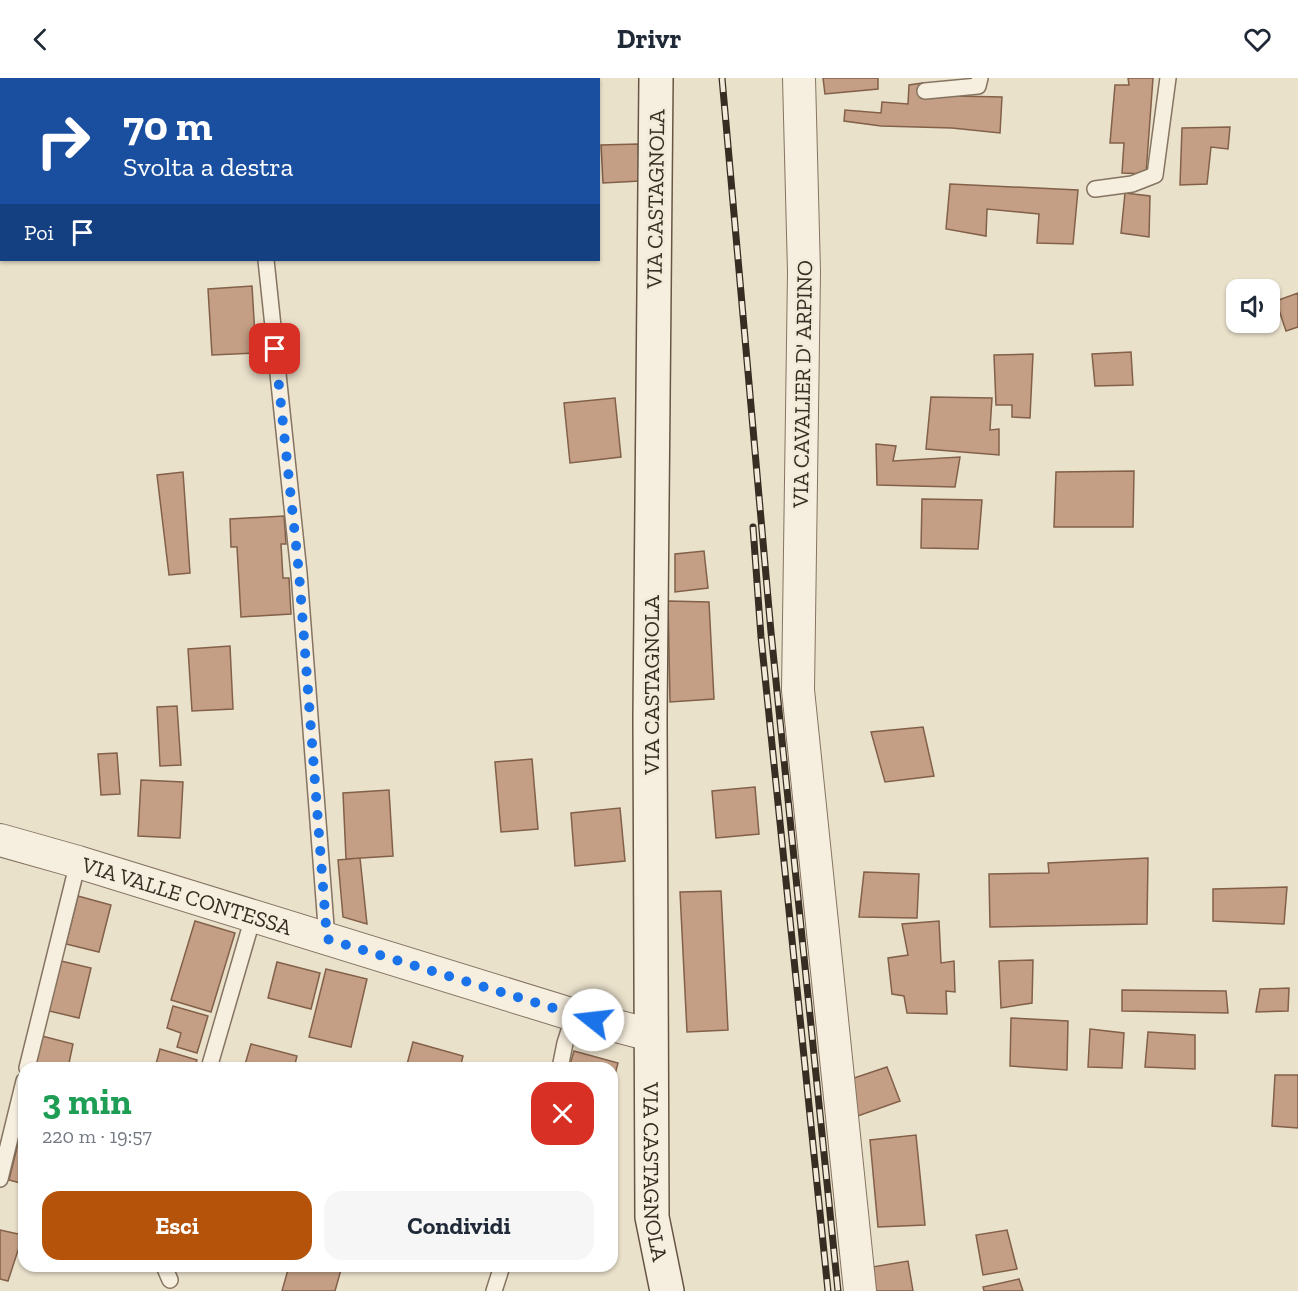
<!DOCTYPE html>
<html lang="it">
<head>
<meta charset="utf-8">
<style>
	body { margin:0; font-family:"Zilla Slab",serif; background:#f6f6f7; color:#1f2937; height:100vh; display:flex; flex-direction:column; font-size:22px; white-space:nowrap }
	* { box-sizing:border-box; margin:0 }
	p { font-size:20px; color:#747a83 }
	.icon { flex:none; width:33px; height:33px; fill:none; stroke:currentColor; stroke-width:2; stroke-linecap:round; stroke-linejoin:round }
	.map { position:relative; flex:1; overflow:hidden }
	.details { position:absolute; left:18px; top:984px; width:600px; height:210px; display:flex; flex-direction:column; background:#fff; border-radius:18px; box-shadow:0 2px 4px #0004 }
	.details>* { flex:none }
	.banner { position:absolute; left:0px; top:0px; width:600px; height:183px; box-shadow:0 2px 4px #0004; background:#1a4fa0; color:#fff; overflow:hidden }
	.tools { position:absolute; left:1226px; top:201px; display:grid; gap:12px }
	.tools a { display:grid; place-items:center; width:54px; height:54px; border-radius:12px; background:#fff; box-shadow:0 2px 4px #0004; font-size:30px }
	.pin { position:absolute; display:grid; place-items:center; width:51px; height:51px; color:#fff; margin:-26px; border-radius:12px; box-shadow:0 3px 9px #0006 }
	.me { position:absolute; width:66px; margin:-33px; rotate:286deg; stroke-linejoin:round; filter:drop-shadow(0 0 4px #0008) }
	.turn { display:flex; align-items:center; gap:21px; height:126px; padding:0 24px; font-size:27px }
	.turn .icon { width:78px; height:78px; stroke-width:2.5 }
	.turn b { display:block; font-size:42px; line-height:51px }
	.then { display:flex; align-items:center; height:57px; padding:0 24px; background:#0003; gap:12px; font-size:22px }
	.round { display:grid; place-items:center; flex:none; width:63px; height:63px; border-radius:18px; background:#f6f6f7 }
	.summary { display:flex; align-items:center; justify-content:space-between; height:102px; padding:0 24px }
	h1 { font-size:36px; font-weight:800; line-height:45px; color:#1e9e55 }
	.action { display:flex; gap:12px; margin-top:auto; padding:12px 24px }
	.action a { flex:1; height:69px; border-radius:18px; background:#b45309; color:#fff; font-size:24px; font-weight:800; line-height:69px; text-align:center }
	.action a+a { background:#f6f6f7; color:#1f2937 }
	header { display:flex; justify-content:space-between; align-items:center; height:78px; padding:0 24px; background:#fff; font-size:27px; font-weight:800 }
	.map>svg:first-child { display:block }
	.building { fill:#c49f85; stroke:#826049; stroke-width:1.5 }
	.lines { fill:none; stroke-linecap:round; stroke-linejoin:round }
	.lane-casing { stroke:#857461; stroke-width:18 }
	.street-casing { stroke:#857461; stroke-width:34 }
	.secondary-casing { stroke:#675644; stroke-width:36 }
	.lane { stroke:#f6eede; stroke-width:15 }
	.street { stroke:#f6eede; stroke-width:32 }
	.secondary { stroke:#f6eede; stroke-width:33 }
	.rail-casing { stroke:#382d23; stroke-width:7 }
	.rail { stroke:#f2ebda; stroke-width:4.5; stroke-dasharray:14; stroke-linecap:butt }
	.route { stroke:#1a73e8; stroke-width:10; stroke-dasharray:0 18 }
	.labels { text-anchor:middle; stroke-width:5; stroke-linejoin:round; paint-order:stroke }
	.street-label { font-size:22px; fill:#382d23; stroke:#f2ebda }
</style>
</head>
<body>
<header><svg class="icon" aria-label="back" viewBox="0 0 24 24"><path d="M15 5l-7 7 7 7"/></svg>Drivr<svg class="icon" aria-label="heart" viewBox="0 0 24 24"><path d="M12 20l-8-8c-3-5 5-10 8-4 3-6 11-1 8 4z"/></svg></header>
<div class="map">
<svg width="1298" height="1213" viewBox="0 0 1298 1213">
	<rect width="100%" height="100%" fill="#eae1cb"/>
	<path class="building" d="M823,0H878V11L825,16Z
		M1128,0H1153L1146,96L1122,95L1124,65H1110L1115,7H1129Z
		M923,5L921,20L955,18L1002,19L1000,55L952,50L881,48L844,43L845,32L881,35L882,24L908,26L909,7Z
		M1230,49L1228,71L1211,69L1207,106L1180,107L1182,50Z
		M638,66L640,103L603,105L601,67Z
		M950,106L1078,112L1073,166L1037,165L1039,136L987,131L986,158L946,151Z
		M1125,115L1150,118L1149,159L1121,155Z
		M252,208L256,275L212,277L208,211Z
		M1298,215V249L1286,253L1276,223Z
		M1131,274L1133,307L1095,308L1092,276Z
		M1033,276L1030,340L1012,339V327H996L994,277Z
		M931,319L992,320L990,352L999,351V377L926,371Z
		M615,320L621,379L570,385L564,325Z
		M876,366L896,368L893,383L960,379L955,409L877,407Z
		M1134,393L1133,449H1054L1056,394Z
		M183,394L190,495L169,497L157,397Z
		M922,421L982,422L978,471L921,470Z
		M284,438L286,466H281L283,500H289L291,536L241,539L237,469H231L230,441Z
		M704,473L708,510L675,514V476Z
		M668,523L709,524L714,621L670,624Z
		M230,568L233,631L192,633L188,571Z
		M177,628L181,687L160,688L157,629Z
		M923,649L934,698L885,704L871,654Z
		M117,675L120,716L101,717L98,676Z
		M532,681L538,751L501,754L495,684Z
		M141,702L183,704L180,760L138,758Z
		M755,709L759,756L716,760L712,713Z
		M389,712L393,778L346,781L343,715Z
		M620,730L625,783L575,788L571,735Z
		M360,780L367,846L343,839L338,782Z
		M1148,780L1147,846L990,849L989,796L1049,795L1048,785Z
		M864,794L919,796L917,840L859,839Z
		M1287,809L1284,846L1213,843V811Z
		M721,813L728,952L687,954L680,814Z
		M78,818L111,827L99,874L66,866Z
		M195,843L235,855L211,934L171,922Z
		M939,843L941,885L954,883L955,914L946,913L947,936L907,935L904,918L892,916L888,880L908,877L902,846Z
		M1033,882L1032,925L1001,930L999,883Z
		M61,883L91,890L79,940L49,933Z
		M277,884L320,895L311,931L268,920Z
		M326,891L367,901L351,969L309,959Z
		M1289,910L1288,933L1256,934L1260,911Z
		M1122,912L1226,913L1228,935L1122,933Z
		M173,928L208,938L197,975L177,969L181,955L167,950Z
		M1011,940L1068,943L1067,992L1010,988Z
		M1090,951L1124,955L1122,990L1088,989Z
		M1148,954L1195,957V991L1145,989Z
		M42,958L73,966L68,990H34Z
		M413,964L463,978L460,990H406Z
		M251,966L297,978L294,990H244Z
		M160,971L197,982L194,990H155Z
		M574,973L618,985L612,1008V990H569Z
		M887,989L900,1023L855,1039L854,1000Z
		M1275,997H1298V1050L1272,1048Z
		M21,1053L24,1054V1106L9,1102Z
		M916,1057L925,1147L878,1149L870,1062Z
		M0,1152L23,1157L8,1203L0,1201Z
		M1007,1152L1017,1191L983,1197L976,1157Z
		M908,1183L913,1213H870L866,1190Z
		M289,1188H342L335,1213H282Z
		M1019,1201L1023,1213H984L983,1209Z"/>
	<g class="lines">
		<defs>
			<path id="lane" d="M246,0V2
				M925,13L978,8L980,0
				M1095,111L1132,106L1155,97L1168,0
				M266,182L299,495L327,861
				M27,990L78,784
				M209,990L253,839
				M560,990L565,965L574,937
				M0,1101L24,1003
				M164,1188L170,1202
				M494,1213L502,1188"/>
			<g id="street">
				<path d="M799,0L804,194L798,612L860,1213"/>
				<path id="s1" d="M0,762L78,784L574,937L651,957"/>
			</g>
			<g id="secondary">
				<path id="s2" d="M656,0L650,640L652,1139L667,1213"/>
			</g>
		</defs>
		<use href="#lane" class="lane-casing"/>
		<use href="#street" class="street-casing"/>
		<use href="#secondary" class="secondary-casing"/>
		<use href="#lane" class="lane"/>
		<use href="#street" class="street"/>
		<use href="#secondary" class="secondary"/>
		<defs>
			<path id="rail" d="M722,0L771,554L838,1213
				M753,449L761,559L828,1213"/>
		</defs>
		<use href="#rail" class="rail-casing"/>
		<use href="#rail" class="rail"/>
	</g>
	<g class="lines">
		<path class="route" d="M275,271L299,495L327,861L593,942"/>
	</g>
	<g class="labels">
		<g class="street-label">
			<text transform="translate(655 121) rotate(-89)" y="8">VIA CASTAGNOLA</text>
			<text transform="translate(802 306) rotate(-89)" y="8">VIA CAVALIER D' ARPINO</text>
			<text transform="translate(651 607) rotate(-90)" y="8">VIA CASTAGNOLA</text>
			<text dy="8" stroke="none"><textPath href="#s1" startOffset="195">VIA VALLE CONTESSA</textPath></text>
			<text dy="8" stroke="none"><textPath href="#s2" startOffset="1094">VIA CASTAGNOLA</textPath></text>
		</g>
	</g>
</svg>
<div class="tools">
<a><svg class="icon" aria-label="sound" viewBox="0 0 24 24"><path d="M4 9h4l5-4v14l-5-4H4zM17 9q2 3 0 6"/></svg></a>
</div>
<div class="pin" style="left:275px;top:271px;background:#d93025"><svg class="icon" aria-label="arrive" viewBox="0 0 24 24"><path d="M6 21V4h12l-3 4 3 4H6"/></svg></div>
<svg class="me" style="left:593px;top:942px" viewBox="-20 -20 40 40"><circle r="19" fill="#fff"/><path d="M0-13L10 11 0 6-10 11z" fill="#1a73e8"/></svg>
<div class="banner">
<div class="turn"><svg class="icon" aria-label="right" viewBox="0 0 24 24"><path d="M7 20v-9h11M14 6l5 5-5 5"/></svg><div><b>70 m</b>Svolta a destra</div></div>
<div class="then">Poi<svg class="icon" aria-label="arrive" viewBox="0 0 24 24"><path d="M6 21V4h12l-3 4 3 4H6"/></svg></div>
</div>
<section class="details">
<div class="summary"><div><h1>3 min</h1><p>220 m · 19:57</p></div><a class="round" style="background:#d93025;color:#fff"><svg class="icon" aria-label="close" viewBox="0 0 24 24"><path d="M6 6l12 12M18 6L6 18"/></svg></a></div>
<div class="action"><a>Esci</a><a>Condividi</a></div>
</section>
</div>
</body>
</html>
